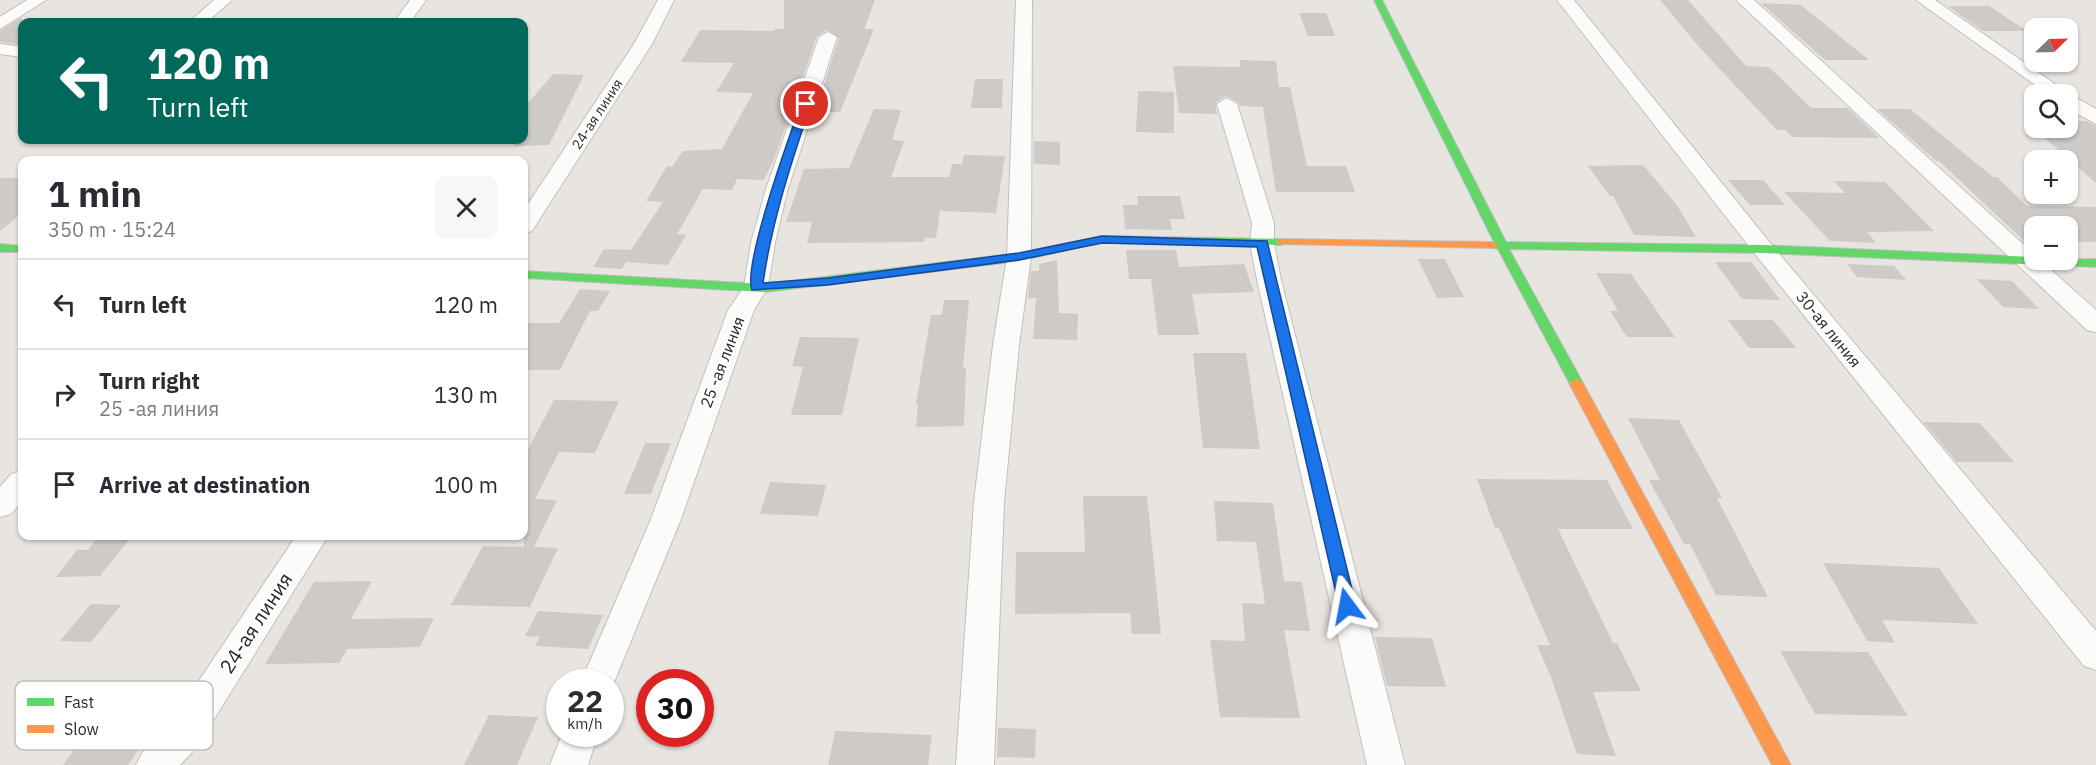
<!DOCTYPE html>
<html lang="en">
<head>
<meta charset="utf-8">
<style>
	body { margin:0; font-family:"IBM Plex Sans",sans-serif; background:#f7f7f7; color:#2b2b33; height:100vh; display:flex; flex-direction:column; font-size:22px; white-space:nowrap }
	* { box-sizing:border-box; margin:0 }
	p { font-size:20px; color:#7c7c81 }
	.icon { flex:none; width:33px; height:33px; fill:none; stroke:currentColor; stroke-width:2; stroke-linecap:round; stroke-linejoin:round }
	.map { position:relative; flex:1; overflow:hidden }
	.drawer { position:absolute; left:18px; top:156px; width:510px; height:384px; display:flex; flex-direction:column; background:#fff; border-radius:12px; box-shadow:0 2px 4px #0004 }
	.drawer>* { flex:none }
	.hud { position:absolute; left:18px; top:18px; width:510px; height:126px; border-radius:12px; box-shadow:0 2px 4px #0004; background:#00695c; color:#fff; overflow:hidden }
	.needle { width:39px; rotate:67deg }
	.controls { position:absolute; left:2024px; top:18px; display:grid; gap:12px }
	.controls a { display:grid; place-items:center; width:54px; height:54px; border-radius:12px; background:#fff; box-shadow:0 2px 4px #0004; font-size:30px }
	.speed { position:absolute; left:546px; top:669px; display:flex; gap:12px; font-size:30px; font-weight:700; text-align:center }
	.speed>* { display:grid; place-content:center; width:78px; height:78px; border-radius:50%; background:#fff; box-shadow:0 2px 4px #0004; line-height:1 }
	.speed small { font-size:15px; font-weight:400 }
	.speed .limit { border:9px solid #d22; background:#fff; color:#111 }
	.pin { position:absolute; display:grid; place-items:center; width:51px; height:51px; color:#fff; margin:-26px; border:3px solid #fff; border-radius:50%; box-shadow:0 2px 6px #0007 }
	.me { position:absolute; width:66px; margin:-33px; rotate:347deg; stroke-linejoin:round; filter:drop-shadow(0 0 4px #0008) }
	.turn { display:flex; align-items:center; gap:21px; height:126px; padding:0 30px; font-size:27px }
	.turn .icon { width:78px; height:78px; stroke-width:2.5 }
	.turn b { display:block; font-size:42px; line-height:51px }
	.round { display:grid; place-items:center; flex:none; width:63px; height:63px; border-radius:12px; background:#f7f7f7 }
	.overview { display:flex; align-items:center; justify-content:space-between; height:102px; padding:0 30px }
	h1 { font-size:36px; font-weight:700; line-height:45px }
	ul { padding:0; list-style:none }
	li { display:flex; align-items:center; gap:18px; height:90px; padding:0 30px; border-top:2px solid #e1e1e2 }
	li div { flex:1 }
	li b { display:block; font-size:22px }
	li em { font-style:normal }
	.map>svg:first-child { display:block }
	.building { fill:#cdcac7 }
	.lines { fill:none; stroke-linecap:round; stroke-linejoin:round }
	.street-casing { stroke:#c1c0c0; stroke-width:2 }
	.fast-casing { stroke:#c1c0c0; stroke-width:2 }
	.slow-casing { stroke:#c1c0c0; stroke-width:2 }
	.street { fill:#fcfbfa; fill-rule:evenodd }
	.fast { fill:#63d668; fill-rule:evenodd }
	.slow { fill:#ff974d; fill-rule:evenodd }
	.route { fill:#1a73e8; stroke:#114b97; stroke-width:1.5 }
	.labels { text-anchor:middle; stroke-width:5; stroke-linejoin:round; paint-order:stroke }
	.far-street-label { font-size:14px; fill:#2a2a2a; stroke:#fff }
	.street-label { font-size:16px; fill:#2a2a2a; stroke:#fff }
	.near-street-label { font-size:20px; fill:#2a2a2a; stroke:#fff }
	.key { fill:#fff; stroke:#bfbfbf; stroke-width:1.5 }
	.key-label { font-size:16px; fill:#2a2a2a }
</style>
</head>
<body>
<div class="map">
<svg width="2096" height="765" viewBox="0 0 2096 765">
	<rect width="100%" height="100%" fill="#e8e4e0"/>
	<path class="building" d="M784,0H875L864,29H874L840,112H815L839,38L827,30L817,36L774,159L764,180L737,179L732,190L703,189L677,234L686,235L668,265L626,262L622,269L593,267L604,249L631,250L663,202L646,201L667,166L672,167L683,151L722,149L753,93L716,92L734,63L681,62L700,30L774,31L775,29H784Z
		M1660,0H1688L1746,66L1769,67L1811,108H1848L1879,138L1792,137L1786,130H1777L1700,48Z
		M1761,3L1801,5L1869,60H1825Z
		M1948,6H1989L2027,31H1983Z
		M1299,13H1326L1335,36H1308Z
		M22,17V45L0,42V31Z
		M1240,60L1276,61L1279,87H1290L1307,166H1346L1355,192H1276L1263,107L1240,106L1238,102L1226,96L1215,103L1217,114L1179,113L1173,66L1240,67Z
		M553,74L584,75L549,145L514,146L518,140H524V108Z
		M975,79H1003L1002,108H971Z
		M1138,91L1174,92V133L1136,132Z
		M874,109L901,110L892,140L904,141L891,177H949L952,164H962L964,155L1005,156L996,213L940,211L936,238H925L924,242L807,243L812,222H786L804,169L849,168Z
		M1877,109H1910L1993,177H1997L2027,206L2096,207V242H2067V226H2034V242L2024,241L1939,161H1936Z
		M2025,121H2034V128H2067V121H2086L2096,126V183Z
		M1034,141L1060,142V165L1034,164Z
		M1643,165L1676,204L1696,237L1634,235L1613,196H1610L1588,166Z
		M0,178H22V213L0,231Z
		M1728,180H1763L1785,205H1750Z
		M1834,181L1885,182L1934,231L1867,232L1876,243L1830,241L1784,192L1845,193Z
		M1137,196H1180L1185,219H1170L1172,230L1125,229L1123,205H1138Z
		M1126,250H1176L1179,267L1244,264L1254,292L1192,294L1199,335H1158L1151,279H1129Z
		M1418,259H1445L1464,297L1437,298Z
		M1057,260L1059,313L1078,314L1077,340L1033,339L1036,298H1028L1031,271H1039V264Z
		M1715,262H1751L1780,300L1742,299Z
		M1847,264L1894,266L1906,280L1857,277Z
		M1596,273L1631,274L1675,337H1627L1610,311H1618Z
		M1977,279L2012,281L2039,309L2003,307Z
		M580,289L610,291L598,311H590L560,370H524V323H559Z
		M944,300H969L963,368H966L964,426L916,427L918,404H916L931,315H942Z
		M1728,320H1773L1796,348H1749Z
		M800,337L859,338L842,415H791L803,367L792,366Z
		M1193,353H1246L1260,449L1203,448Z
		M554,400L619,401L595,453L559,452L535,499L557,500L534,547L558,548L530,607L451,605L483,546L524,547V457Z
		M1628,418L1679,420L1722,498H1717L1768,597L1716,595L1690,544H1684L1649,480H1660Z
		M1923,422L1980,423L2014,462H1957Z
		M645,443H671L651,494H624Z
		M1477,479L1607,480L1633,529H1558L1613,643H1617L1641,691L1593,692L1616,756L1577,754L1551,677L1537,645H1550L1499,528H1495Z
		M770,482L826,485L818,516L760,514Z
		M1083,496H1147L1161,634H1132L1130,613L1015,614L1016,552H1085Z
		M1214,501L1273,503L1284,581L1302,582L1310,631L1284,630L1300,718L1220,717L1210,640L1245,641L1242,603L1265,604L1256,542L1217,541Z
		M99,536H132L100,576L56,577L77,550H88Z
		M1823,563L1939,568L1978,624L1882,620L1895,643L1867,641Z
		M372,581L351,619L434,618L420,647L347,649L339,663L265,664L314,582Z
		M91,604L121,605L91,642L60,641Z
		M538,611L603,615L588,649L535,646L540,637L525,636Z
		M1375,637L1432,638L1446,687L1387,686Z
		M1780,651L1868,652L1908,716L1815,714Z
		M102,712L164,713L128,765H63Z
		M489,715L538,717L517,765H464Z
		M998,728L1036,729L1035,758L997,757Z
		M835,731L932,735L928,765H828Z"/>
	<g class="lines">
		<defs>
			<path id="street" d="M27,0H46L0,29V17Z
				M214,0H232L207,22H189Z
				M410,0H426L410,22H394Z
				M658,0H674L652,44L535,226L532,231L524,233V210L634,44Z
				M1016,0H1032L1031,257L1019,345L1004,502L994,765H956L974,502L993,345L1007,257Z
				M1557,0H1574L1771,244L2096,631V670L2084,666L1755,254Z
				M1736,0H1754L2034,254V260H2040L2096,310V332L2087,330Z
				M1916,0H1935L2069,94L2096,109V124L2067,108V94H2048Z
				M828,32L837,37L787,192L775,243L768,287L754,310L681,519L610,692V682H581L651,519L728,310L744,287L751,243L765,192L819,37Z
				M0,44L22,47V57L0,54Z
				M1227,98L1237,104L1274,223V243L1281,280L1405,765H1367L1257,280L1250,243L1252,223L1217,104Z
				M22,471V501L11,514L0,517V487L11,474Z
				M296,536H328L196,748L180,765H136L142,753L170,724Z
				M562,734H598L588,765H550Z"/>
			<path id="fast" d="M1374,0H1382L1506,242L1763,245L2034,257V260L2096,259V267L1763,253L1509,249L1583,383L1581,386H1571L1498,249L1489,247L1487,245L1494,242Z
				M1102,236L1281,239L1287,242L1281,245L1102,242L1019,261L766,292L524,278V271L766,284L1019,253Z
				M0,244L22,246V252H0Z"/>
			<path id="slow" d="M1281,239L1493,242L1499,245L1493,248L1277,244L1275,242Z
				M1576,379L1583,383L1791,765H1772L1569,383Z"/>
		</defs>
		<use href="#street" class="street-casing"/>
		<use href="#fast" class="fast-casing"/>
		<use href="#slow" class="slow-casing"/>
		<use href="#street" class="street"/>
		<use href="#fast" class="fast"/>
		<use href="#slow" class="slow"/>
	</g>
	<path class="route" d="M806,101L811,104C791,163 772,221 763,283L828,278L1019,253L1102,236L1267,241L1356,606L1353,611H1341L1339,606L1257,247L1102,243L1019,260L828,285L752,290C742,265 790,135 801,104Z"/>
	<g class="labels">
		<g class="far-street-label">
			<text transform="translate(597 114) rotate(-57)" y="5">24-ая линия</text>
		</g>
		<g class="street-label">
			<text transform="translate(1829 329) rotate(51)" y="6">30-ая линия</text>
			<text transform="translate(722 362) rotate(-69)" y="6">25 -ая линия</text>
		</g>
		<g class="near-street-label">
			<text transform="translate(256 623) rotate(-57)" y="7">24-ая линия</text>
		</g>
	</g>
	<rect x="15" y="681" width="198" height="69" rx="9" class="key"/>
	<rect x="27" y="698" width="27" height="8" fill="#63d668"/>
	<rect x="27" y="725" width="27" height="8" fill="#ff974d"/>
	<g class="key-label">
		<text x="64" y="708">Fast</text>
		<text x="64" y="735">Slow</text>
	</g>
</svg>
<div class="controls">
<a><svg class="needle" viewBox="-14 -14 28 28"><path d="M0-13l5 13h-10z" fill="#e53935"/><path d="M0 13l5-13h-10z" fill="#7c7c81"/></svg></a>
<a><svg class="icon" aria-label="search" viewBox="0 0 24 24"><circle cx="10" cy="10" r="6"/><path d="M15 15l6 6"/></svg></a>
<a>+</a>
<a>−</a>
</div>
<div class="speed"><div>22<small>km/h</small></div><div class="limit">30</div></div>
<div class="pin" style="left:806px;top:104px;background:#d93025"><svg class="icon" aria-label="arrive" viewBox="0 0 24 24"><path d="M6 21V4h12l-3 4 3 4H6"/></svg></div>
<svg class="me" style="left:1347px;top:606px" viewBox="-20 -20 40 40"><path d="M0-17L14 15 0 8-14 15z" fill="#1a73e8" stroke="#fff" stroke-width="4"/></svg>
<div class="hud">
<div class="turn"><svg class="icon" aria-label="left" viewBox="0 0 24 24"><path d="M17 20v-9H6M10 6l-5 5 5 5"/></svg><div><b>120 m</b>Turn left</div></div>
</div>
<section class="drawer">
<div class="overview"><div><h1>1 min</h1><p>350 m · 15:24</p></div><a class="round"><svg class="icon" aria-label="close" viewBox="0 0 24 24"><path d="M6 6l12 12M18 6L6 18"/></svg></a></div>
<ul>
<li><svg class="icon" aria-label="left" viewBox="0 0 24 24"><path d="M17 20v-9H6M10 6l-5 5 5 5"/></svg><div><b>Turn left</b></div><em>120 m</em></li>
<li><svg class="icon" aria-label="right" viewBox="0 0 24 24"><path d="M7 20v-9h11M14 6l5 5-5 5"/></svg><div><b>Turn right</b><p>25 -ая линия</p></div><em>130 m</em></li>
<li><svg class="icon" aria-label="arrive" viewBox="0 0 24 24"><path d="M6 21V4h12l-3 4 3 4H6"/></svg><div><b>Arrive at destination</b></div><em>100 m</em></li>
</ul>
</section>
</div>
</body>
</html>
